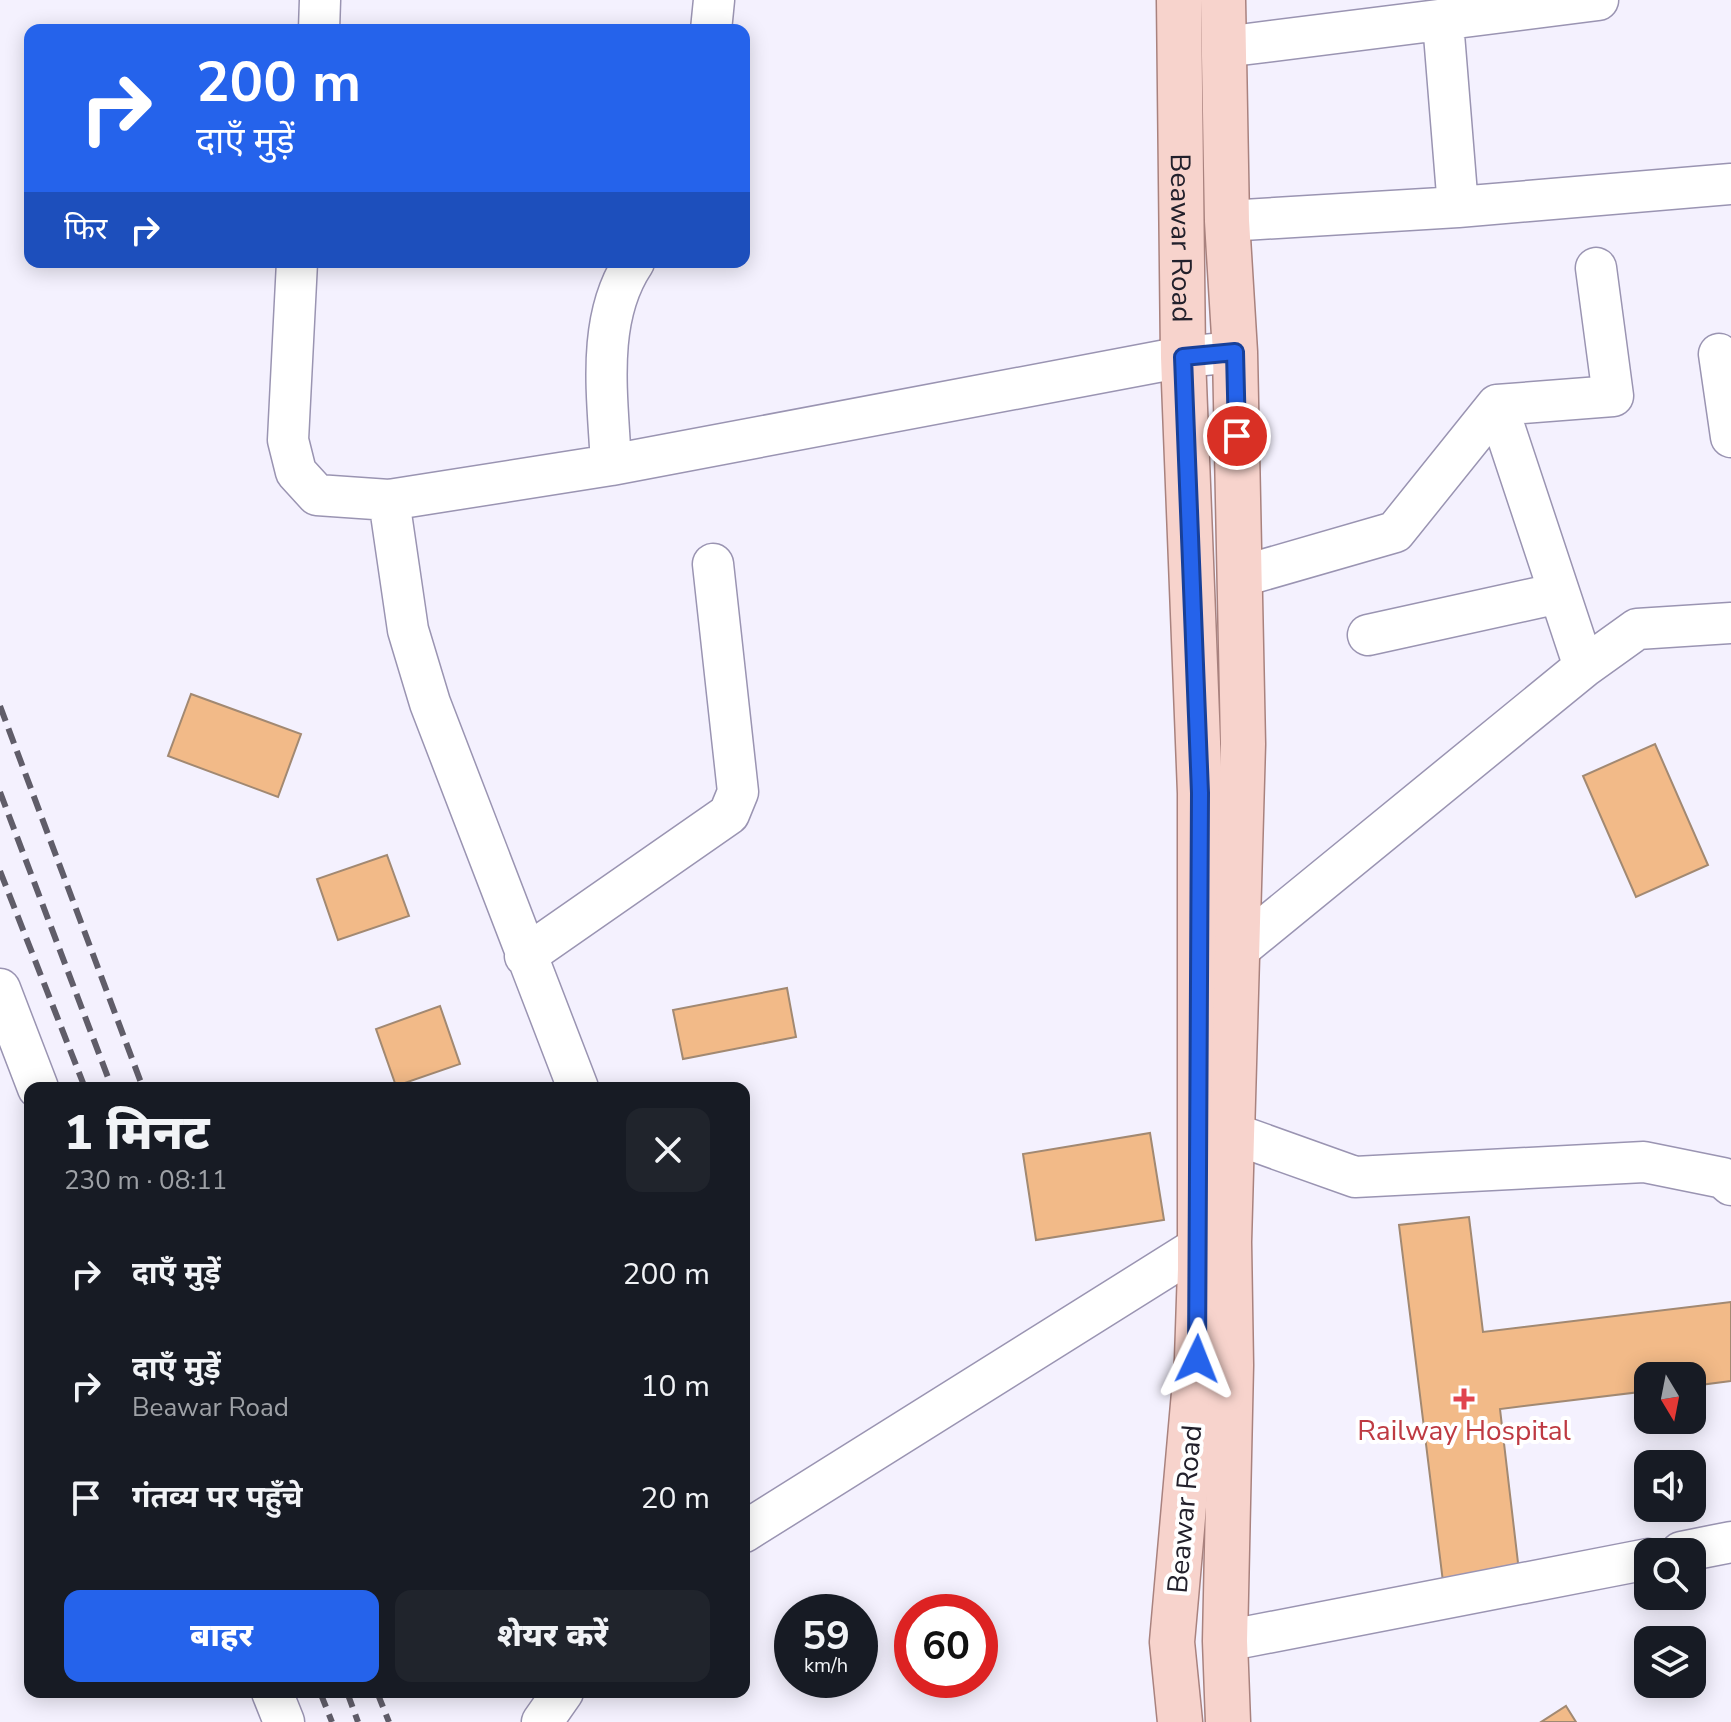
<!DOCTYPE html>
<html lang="hi">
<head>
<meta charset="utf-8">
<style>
	body { margin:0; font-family:"Nunito Sans","Noto Sans Devanagari",sans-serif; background:#20242c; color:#f1f3f6; height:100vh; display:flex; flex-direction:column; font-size:30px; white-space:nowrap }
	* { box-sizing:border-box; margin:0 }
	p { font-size:26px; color:#9ea1a6 }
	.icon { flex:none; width:44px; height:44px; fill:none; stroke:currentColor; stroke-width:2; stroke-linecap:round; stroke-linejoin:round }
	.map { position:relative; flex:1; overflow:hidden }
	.details { position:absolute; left:24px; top:1082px; width:726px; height:616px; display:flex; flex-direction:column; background:#171b24; border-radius:16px; box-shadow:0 4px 20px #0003 }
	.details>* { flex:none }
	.top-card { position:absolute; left:24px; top:24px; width:726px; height:244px; border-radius:16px; box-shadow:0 4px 20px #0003; background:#2563eb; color:#fff; overflow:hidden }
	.needle { width:52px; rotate:170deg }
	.tools { position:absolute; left:1634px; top:1362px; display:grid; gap:16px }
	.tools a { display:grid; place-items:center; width:72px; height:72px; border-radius:16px; background:#171b24; box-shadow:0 4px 20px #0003; font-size:40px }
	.speed { position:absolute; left:774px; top:1594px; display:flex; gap:16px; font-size:40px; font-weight:700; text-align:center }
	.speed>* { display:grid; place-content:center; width:104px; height:104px; border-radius:50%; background:#171b24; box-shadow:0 4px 20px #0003; line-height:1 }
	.speed small { font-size:20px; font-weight:400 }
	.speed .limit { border:12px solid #d22; background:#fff; color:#111 }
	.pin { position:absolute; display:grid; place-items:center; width:68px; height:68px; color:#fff; margin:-34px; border:4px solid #fff; border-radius:50%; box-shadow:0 2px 8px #0007 }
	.me { position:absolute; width:88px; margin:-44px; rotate:2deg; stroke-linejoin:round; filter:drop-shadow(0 0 6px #0008) }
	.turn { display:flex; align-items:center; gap:28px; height:168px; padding:0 40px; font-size:36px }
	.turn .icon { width:104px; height:104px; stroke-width:2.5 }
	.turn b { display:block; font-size:56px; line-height:68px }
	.then { display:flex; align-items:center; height:76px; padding:0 40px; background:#0003; gap:16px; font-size:30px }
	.round { display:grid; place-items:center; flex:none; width:84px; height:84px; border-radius:16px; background:#20242c }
	.overview { display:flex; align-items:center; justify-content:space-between; height:136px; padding:0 40px }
	h1 { font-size:48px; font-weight:800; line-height:60px }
	.action { display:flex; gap:16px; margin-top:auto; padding:16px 40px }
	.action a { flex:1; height:92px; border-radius:16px; background:#2563eb; color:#fff; font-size:32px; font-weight:800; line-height:92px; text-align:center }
	.action a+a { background:#20242c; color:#f1f3f6 }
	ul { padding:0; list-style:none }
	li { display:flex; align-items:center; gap:24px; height:112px; padding:0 40px }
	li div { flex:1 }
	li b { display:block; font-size:30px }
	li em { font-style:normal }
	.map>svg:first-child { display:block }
	.building { fill:#f2ba88; stroke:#a28972; stroke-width:2 }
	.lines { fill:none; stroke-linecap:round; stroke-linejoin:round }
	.minor-casing { stroke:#9a94b2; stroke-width:43 }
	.major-casing { stroke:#a9827e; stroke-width:47 }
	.minor { stroke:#fff; stroke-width:40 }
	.major { stroke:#f7d3cc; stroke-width:44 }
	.rail { stroke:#605d69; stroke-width:6; stroke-dasharray:16 8; stroke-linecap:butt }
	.route-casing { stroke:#184099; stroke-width:20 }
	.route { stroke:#2563eb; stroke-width:14 }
	.health-dot { fill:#e0444e; stroke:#fff; stroke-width:3 }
	.labels { text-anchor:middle; stroke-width:8; stroke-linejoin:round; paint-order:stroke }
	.street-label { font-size:28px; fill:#22202b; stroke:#fff }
	.health-label { font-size:28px; fill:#be3a42; stroke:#fff }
</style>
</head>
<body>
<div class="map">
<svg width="1731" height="1722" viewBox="0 0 1731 1722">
	<rect width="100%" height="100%" fill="#f4f1fe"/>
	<path class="building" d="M191,694L301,734L278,797L168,756Z
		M1655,744L1708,865L1636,897L1583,776Z
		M387,855L409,916L338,940L317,879Z
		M787,988L796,1037L683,1059L673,1010Z
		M440,1006L460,1064L396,1086L376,1029Z
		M1150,1133L1164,1220L1036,1240L1023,1154Z
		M1469,1217L1483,1332L1731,1302V1381L1692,1386V1376H1648V1391L1500,1409L1520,1580L1444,1590L1399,1225Z
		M1566,1706L1576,1722H1541Z"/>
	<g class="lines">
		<defs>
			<path id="minor" d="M1443,22L1458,207
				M319,30L320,0
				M711,30L714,0
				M1224,47L1598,0
				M1227,221L1458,207L1731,184
				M297,262L288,440L296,472L317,495L389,500L611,465L1183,357L1235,352
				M1719,354L1731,437
				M1497,405L1613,396L1596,268
				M611,465C608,398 595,320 634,262
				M389,500L408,630L430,703L578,1088
				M1239,577L1395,532L1497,405L1584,667
				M1368,635L1559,593
				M525,956L729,814L738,792L713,564
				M1213,957L1239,949L1584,667L1637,629L1731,623
				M0,989L38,1088
				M1201,1122L1355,1177L1644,1162L1723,1178L1731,1185
				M744,1532L1200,1246
				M1681,1552L1731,1542
				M1225,1641L1648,1559
				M272,1692L284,1722
				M542,1722L563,1692"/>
			<g id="major">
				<path id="s1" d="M1179,0L1183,357L1200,793V1269L1197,1359L1172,1642L1180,1722"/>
				<path d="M1223,0L1227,221L1235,352L1243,744L1229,1242L1231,1365L1225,1641L1228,1722"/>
			</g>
		</defs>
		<use href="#minor" class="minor-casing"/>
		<use href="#major" class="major-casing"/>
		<use href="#minor" class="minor"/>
		<use href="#major" class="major"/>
		<path class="rail" d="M0,706L143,1088
			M0,792L112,1088
			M0,871L85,1088
			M320,1692L332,1722
			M347,1692L358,1722
			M377,1692L389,1722"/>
	</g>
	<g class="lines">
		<defs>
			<path id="route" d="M1197,1359L1200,793L1183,357L1235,352L1237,436"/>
		</defs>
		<use href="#route" class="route-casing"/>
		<use href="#route" class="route"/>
	</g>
	<path class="health-dot" d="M1460 1387h8v8h8v8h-8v8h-8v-8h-8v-8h8z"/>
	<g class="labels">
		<g class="street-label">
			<text dy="10" stroke="none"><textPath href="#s1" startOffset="238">Beawar Road</textPath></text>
			<text transform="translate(1184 1509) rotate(-85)" y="10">Beawar Road</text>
		</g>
		<g class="health-label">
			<text x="1464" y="1440">Railway Hospital</text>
		</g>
	</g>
</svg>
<div class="tools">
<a><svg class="needle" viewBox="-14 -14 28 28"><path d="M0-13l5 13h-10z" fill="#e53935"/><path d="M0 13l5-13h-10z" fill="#9ea1a6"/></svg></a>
<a><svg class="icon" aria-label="sound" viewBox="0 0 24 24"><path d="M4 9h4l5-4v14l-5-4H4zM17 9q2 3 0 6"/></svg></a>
<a><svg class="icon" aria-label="search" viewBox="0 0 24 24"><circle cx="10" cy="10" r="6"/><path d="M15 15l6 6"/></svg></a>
<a><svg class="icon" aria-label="layers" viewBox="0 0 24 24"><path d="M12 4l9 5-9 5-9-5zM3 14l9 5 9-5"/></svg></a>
</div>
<div class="speed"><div>59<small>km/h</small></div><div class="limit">60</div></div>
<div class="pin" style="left:1237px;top:436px;background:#d93025"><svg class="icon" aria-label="arrive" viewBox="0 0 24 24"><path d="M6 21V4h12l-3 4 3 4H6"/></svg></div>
<svg class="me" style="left:1197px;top:1359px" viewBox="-20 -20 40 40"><path d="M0-17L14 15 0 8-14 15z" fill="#2563eb" stroke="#fff" stroke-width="4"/></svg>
<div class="top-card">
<div class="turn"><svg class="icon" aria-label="right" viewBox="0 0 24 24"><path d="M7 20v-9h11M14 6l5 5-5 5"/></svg><div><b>200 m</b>दाएँ मुड़ें</div></div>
<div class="then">फिर<svg class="icon" aria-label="right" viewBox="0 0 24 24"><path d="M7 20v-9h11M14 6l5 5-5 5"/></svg></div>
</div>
<section class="details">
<div class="overview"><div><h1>1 मिनट</h1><p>230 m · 08:11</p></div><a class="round"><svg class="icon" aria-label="close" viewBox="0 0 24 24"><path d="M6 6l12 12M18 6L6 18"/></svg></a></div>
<ul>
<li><svg class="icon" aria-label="right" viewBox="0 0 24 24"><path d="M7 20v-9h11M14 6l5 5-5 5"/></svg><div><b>दाएँ मुड़ें</b></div><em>200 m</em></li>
<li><svg class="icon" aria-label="right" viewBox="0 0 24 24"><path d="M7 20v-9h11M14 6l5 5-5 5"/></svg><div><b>दाएँ मुड़ें</b><p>Beawar Road</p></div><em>10 m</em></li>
<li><svg class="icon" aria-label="arrive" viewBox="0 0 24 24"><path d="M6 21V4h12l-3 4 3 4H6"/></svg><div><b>गंतव्य पर पहुँचे</b></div><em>20 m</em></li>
</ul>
<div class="action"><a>बाहर</a><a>शेयर करें</a></div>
</section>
</div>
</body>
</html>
